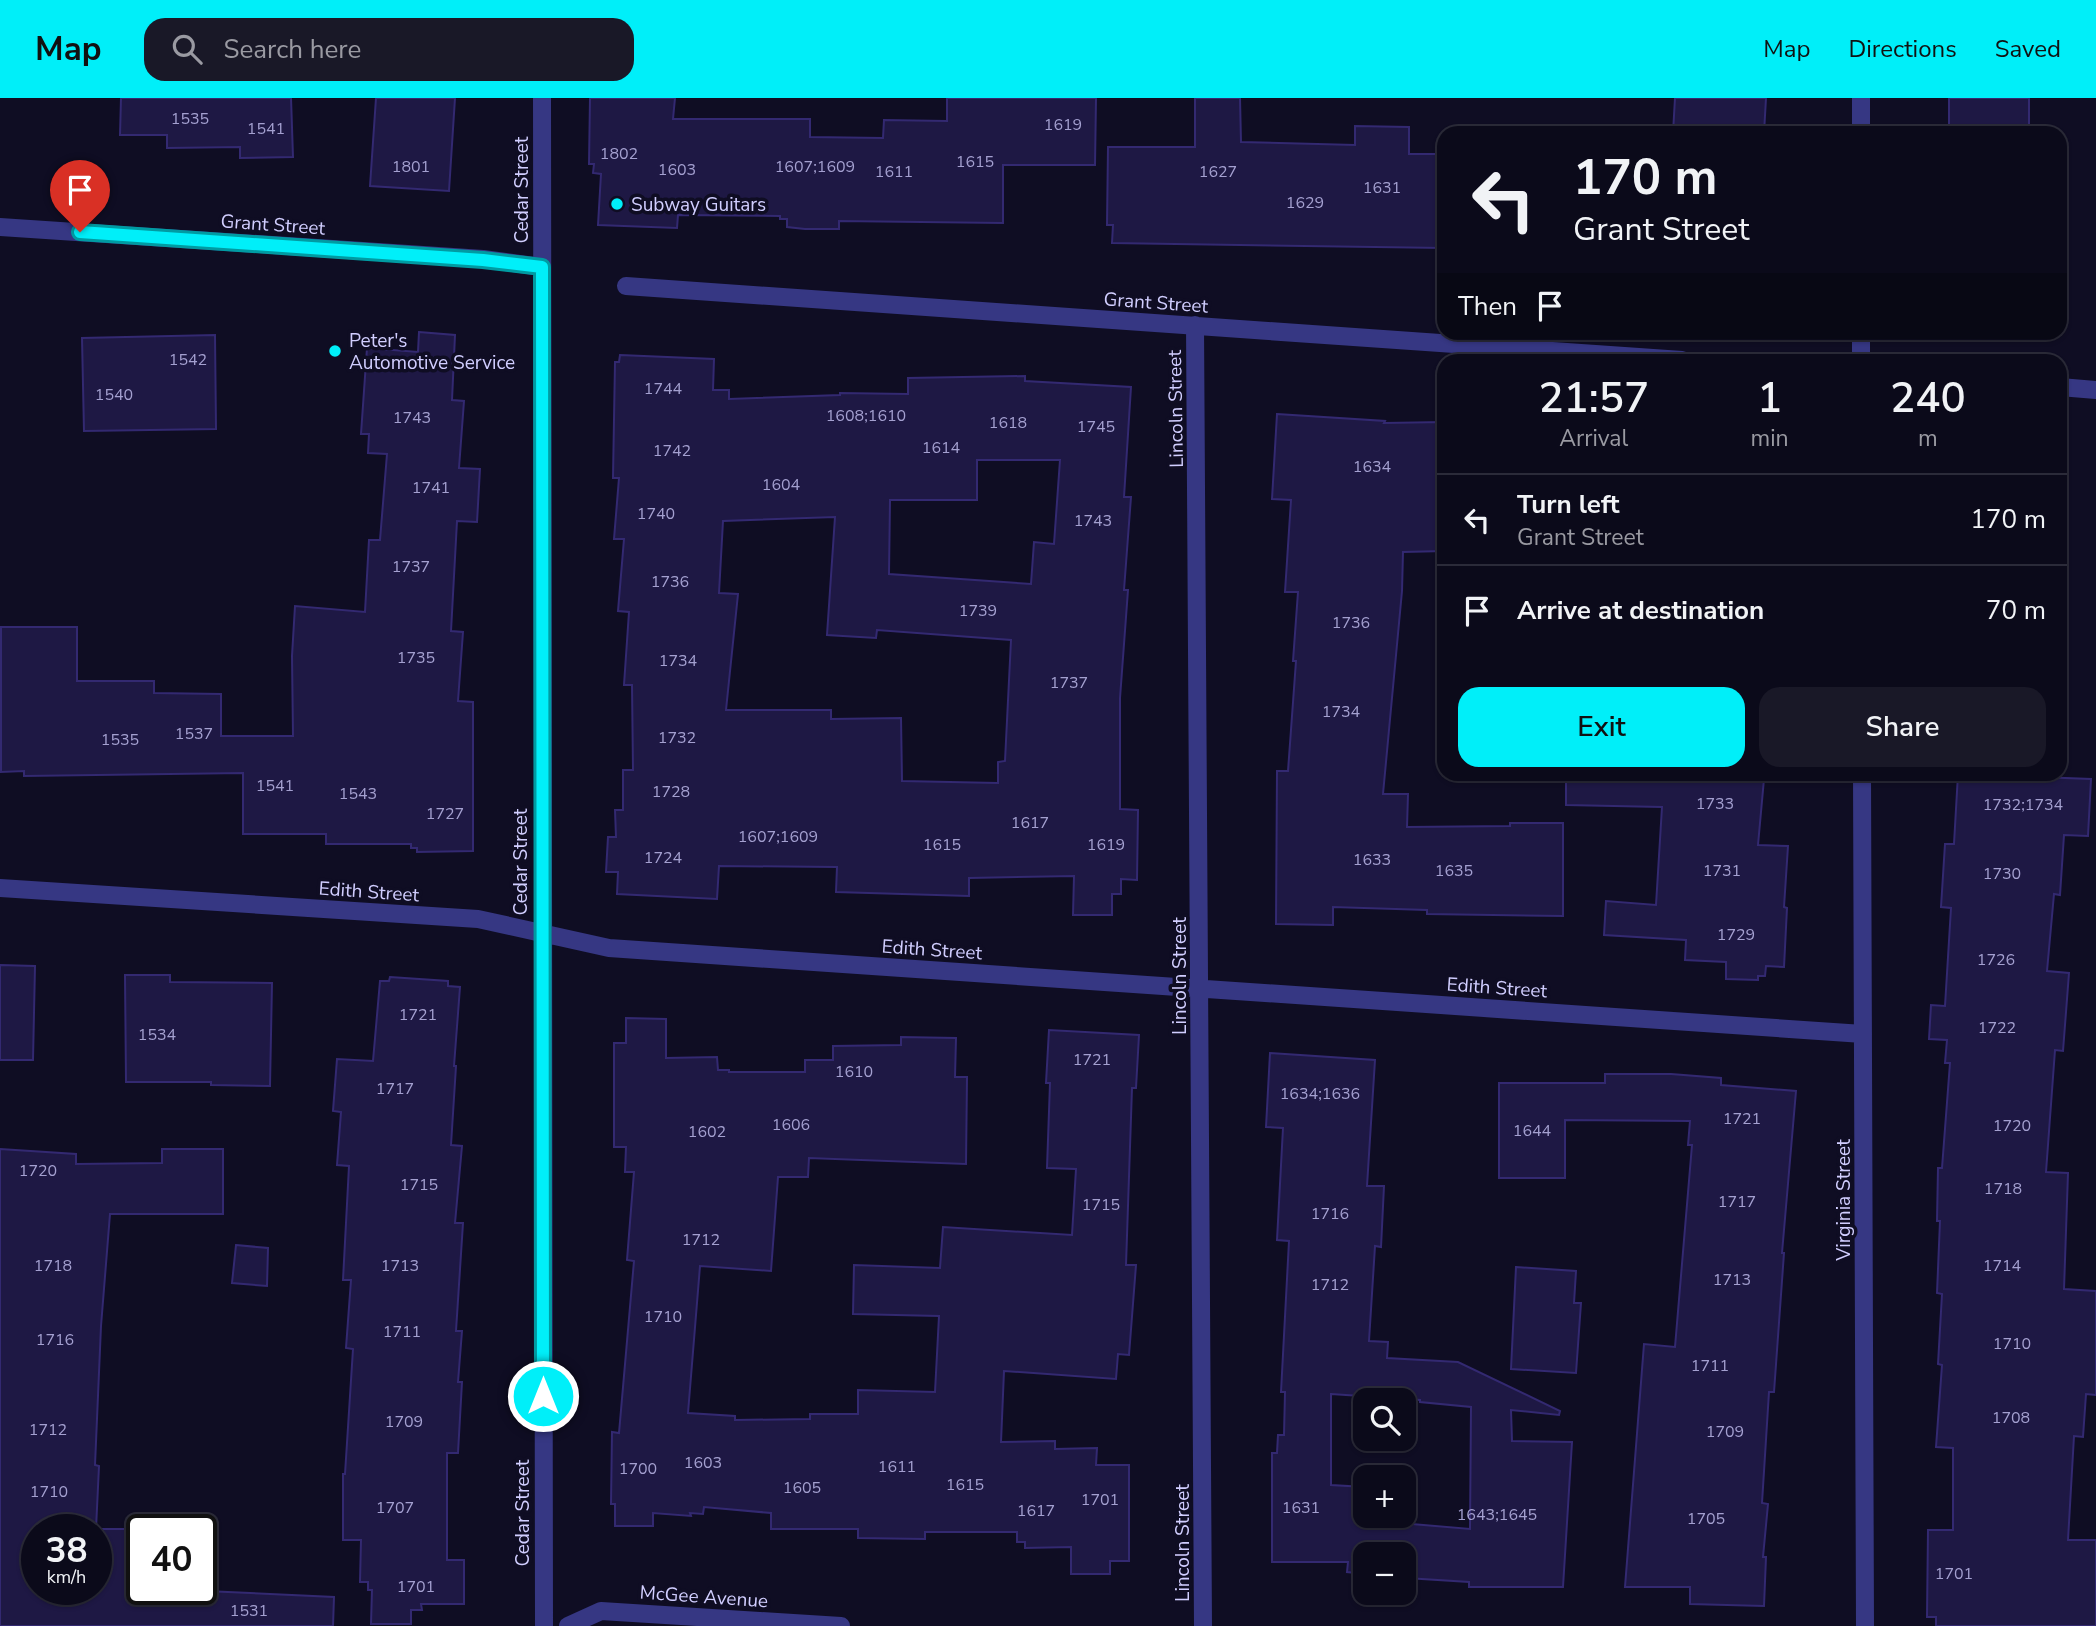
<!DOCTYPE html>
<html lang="en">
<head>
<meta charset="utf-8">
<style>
	body { margin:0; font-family:"Nunito Sans",sans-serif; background:#191827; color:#f1f3f6; height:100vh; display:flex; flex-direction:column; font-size:26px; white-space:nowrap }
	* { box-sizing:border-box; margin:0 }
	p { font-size:23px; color:#9a9aa2 }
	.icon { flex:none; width:38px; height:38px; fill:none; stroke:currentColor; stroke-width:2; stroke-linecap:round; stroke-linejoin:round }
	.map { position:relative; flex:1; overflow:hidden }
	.side { position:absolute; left:1437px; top:256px; width:630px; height:427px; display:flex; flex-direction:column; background:#0b0a1a; border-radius:21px; box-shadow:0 2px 5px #0004,0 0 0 2px #2b2b39 }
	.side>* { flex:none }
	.banner { position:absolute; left:1437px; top:28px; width:630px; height:214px; border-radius:21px; box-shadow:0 2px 5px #0004,0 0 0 2px #2b2b39; background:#0b0a1a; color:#f1f3f6; overflow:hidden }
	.controls { position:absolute; left:1353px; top:1290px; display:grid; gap:14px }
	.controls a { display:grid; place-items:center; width:63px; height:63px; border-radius:14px; background:#0b0a1a; box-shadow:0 2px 5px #0004,0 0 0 2px #2b2b39; font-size:35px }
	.speed { position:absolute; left:21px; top:1416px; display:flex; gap:14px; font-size:35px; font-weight:700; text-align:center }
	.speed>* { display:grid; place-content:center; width:91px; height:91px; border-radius:50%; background:#0b0a1a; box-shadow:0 2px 5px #0004,0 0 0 2px #2b2b39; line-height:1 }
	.speed small { font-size:18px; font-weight:400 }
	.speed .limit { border:4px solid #111; border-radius:10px; background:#fff; color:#111 }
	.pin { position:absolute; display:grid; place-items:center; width:60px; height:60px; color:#fff; margin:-72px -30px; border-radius:50% 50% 50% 0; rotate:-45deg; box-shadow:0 0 7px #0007 }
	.pin .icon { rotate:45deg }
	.me { position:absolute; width:77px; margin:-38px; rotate:0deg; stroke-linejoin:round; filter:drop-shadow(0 0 5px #0008) }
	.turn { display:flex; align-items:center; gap:24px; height:147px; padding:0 21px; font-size:32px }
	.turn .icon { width:91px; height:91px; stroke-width:2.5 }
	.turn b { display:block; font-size:49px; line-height:60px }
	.then { display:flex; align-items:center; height:66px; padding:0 21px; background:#0003; gap:14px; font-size:26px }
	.eta { display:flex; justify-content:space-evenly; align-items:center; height:119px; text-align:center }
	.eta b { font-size:42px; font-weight:600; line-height:49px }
	.cta { display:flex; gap:14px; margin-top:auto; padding:14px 21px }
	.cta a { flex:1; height:80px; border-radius:21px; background:#00eff9; color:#111; font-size:28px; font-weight:600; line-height:80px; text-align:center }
	.cta a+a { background:#191827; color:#f1f3f6 }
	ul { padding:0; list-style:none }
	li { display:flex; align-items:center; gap:21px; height:91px; padding:0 21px; border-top:2px solid #2b2b39 }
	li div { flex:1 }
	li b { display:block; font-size:26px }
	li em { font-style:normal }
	header { display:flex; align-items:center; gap:42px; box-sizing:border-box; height:98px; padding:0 35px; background:#00eff9; color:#111 }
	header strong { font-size:33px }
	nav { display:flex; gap:38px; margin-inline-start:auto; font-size:24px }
	.search { width:490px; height:63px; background:#191827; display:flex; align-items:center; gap:18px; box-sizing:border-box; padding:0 24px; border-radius:21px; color:#9a9aa2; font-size:26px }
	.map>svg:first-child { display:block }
	.building { fill:#1e1844; stroke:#332971; stroke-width:2; fill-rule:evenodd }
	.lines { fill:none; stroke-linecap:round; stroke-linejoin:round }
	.minor { stroke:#363783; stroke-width:18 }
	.route-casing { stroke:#009ba2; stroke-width:18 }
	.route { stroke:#00eff9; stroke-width:12 }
	.poi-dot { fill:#00eff9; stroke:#0f0d23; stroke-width:2.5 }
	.labels { text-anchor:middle; stroke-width:7; stroke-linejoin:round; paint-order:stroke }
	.number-label { font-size:16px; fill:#a4a0d0 }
	.street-label { font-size:19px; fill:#d1ceff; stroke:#0f0d23 }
	.poi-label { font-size:19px; fill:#d1ceff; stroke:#0f0d23; text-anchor:start }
</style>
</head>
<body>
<header>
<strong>Map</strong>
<div class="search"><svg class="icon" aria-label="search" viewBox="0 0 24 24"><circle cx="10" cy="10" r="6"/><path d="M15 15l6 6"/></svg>Search here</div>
<nav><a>Map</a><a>Directions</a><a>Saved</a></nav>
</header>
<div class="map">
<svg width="2096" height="1528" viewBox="0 0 2096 1528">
	<rect width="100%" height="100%" fill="#0f0d23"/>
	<path class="building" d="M121,0H291L293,59L240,60V49L167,50V37H120Z
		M376,0H455L449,93L370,88Z
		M590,0H675L673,21H810V39L883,40L884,22L947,23V0H1096L1095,67H1003V125L839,123V131H805L787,129V121H780V118L678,117L677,130L598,127L601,76L593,75L594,66H589Z
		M1195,0H1240L1241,44L1355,47V28L1409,29V56H1444V150L1112,145L1113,127H1107L1108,49H1195Z
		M1675,0H1766L1764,35H1673Z
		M1949,0H2029V35H1949Z
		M419,234L455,237L452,302L464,303L459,370L480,371L477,424L457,423L451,533L463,534L458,603L473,604V753L417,754V750H411V746H326V736H243V675L24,678V673L1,674V529H77V583H154V595L221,596V638H293L292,558L295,508L365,514L369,442H380L387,356L368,355L369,336H361L367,250L418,254Z
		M215,237L216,331L84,333L82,240Z
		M620,257L714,261L713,292H729V301L840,297V295L908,296V280L1025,278V283L1131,289L1124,399H1131L1124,492H1128L1120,600V711L1138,712L1137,782L1121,781V796H1112V817H1073L1074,778L969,780V798L836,794L837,769L719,768L717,801L617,796L618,774H606L608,739H616L615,712H623V672H633L632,587H624L629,514L618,513L624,441H614L619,380H613L615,264H619ZM977,362H1060L1054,446L1034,444L1031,486L889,476L890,402H977ZM835,419L827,537L876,540L877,532L1011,542L1005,663L998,664V685L902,683L901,620L831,621V612H726L738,496L719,495L723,423Z
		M1277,316L1385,323L1384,325L1444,324V453L1403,454L1402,493L1383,696H1408L1407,729L1510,728V725H1563V818L1427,816V812L1333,809V827L1276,826L1277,673H1288L1296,563H1293L1298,494H1285L1291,402L1272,401Z
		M1566,676H1745V679L1764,681L1758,747L1788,748L1784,809L1787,810L1784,869L1766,868L1765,878H1758V882L1726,881V864L1685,862L1686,842L1604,837L1606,803L1656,807L1662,709L1566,707Z
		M1958,676L2091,681L2088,738L2064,737L2060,797L2054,796L2047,873L2069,875L2063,953L2055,952L2046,1074L2068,1075L2064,1191L2096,1193V1297L2086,1296L2083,1339L2074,1338L2068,1442H2096V1528H1936V1519H1927L1928,1432H1953V1350L1936,1349L1942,1267L1938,1266L1942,1196L1937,1195L1940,1123H1937L1938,1070H1942L1950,965H1945L1947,942L1929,941L1931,907L1945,908L1951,810L1941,809L1945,746H1954Z
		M0,867L35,868L33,962H0Z
		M125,877H170V884L272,885L270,988L211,987V984H126Z
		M390,879L448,883V888L460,889L454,968H456L451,1047L462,1048L455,1125H463L456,1233H462L458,1284H462L458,1355H447V1462H464V1506H421L422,1512H411V1526H371L372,1492H368V1484H360L361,1442H343V1376H345L353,1251L346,1250L351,1182H343L349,1068L337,1067L341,1014L333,1013L337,961L373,963L380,883H389Z
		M626,920L666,921V960L717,959L718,972H729V974H805V962H833V948L901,947V939L956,940L955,979H967L966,1066L809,1060L808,1079H778L771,1173L700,1168L688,1315L735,1318V1322L810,1321V1316H858V1292L935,1294L939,1218L853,1216L854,1167L940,1170L943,1129L1072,1137L1076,1071L1047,1070L1050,985H1046L1049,932L1139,937L1136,990H1132L1126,1167H1136L1129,1257L1118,1256L1116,1281L1004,1273L1001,1344L1055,1343V1351L1097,1350L1096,1367H1129V1463H1110V1476H1071V1449L1025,1450V1444H1017V1434H925V1441L858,1440V1431H771V1415L704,1409L703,1416L690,1415L691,1418L653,1415V1428H615V1406H611L612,1334L619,1335L634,1163L627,1162L634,1074H625L626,1049H614V945H626Z
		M1270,955L1375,962L1367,1088H1384L1381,1149L1375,1148L1369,1243L1388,1244L1387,1260L1458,1264L1560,1313L1559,1317L1511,1312L1512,1343L1572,1344L1563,1489H1469V1484L1406,1480L1404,1479V1456H1365V1476L1347,1474L1348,1464H1272V1355H1277L1278,1337H1284L1285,1294H1281L1289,1143L1277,1142L1283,1030L1266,1029ZM1331,1296L1420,1302V1304L1471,1309L1470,1431L1400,1425L1401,1418H1365V1389L1331,1387Z
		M1605,976H1671L1721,980V987L1796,993L1782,1155H1784L1774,1294H1769L1762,1405L1768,1406L1763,1459H1766L1764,1508L1690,1506V1489H1625L1644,1246L1675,1249L1692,1047H1688L1690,1023L1565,1022V1080H1499V985H1605Z
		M0,1051L76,1056V1066L162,1065V1051H223V1116H110L101,1228L95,1367L99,1368L96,1431H137L136,1453L142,1454V1491H201V1454H207L206,1493L334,1499L333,1528H0ZM37,1432H96V1491H37Z
		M236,1147L268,1150L267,1188L232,1185Z
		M1516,1169L1576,1173L1574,1205H1581L1576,1275L1511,1271Z"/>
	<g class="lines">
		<path class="minor" d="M542,0L544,1528
			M1861,0V35
			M0,129L483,161L542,169
			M626,188L1682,262
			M1195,227L1203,1528
			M1861,234V262
			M2060,289L2096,292
			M1862,676L1865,1528
			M0,790L478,821L609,850L1863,936
			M568,1528L601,1513L841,1528"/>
	</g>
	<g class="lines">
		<defs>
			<path id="route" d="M80,134L483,162L542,169L543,1298"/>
		</defs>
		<use href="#route" class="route-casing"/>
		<use href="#route" class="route"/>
	</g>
	<g class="poi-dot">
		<circle cx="617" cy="106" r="7"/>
		<circle cx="335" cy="253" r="7"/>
	</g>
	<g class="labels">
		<g class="number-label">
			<text x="190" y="26">1535</text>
			<text x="1063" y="32">1619</text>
			<text x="266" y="36">1541</text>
			<text x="619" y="61">1802</text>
			<text x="975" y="69">1615</text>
			<text x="411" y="74">1801</text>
			<text x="815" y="74">1607;1609</text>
			<text x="677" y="77">1603</text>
			<text x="894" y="79">1611</text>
			<text x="1218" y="79">1627</text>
			<text x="1382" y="95">1631</text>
			<text x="1305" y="110">1629</text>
			<text x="188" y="267">1542</text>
			<text x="663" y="296">1744</text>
			<text x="114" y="302">1540</text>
			<text x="866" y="323">1608;1610</text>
			<text x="412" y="325">1743</text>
			<text x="1008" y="330">1618</text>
			<text x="1096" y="334">1745</text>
			<text x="941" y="355">1614</text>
			<text x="672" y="358">1742</text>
			<text x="1372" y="374">1634</text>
			<text x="781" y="392">1604</text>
			<text x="431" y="395">1741</text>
			<text x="656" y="421">1740</text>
			<text x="1093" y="428">1743</text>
			<text x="411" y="474">1737</text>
			<text x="670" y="489">1736</text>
			<text x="978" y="518">1739</text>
			<text x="1351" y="530">1736</text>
			<text x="416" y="565">1735</text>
			<text x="678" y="568">1734</text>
			<text x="1069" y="590">1737</text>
			<text x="1341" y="619">1734</text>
			<text x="194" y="641">1537</text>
			<text x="677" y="645">1732</text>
			<text x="120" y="647">1535</text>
			<text x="275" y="693">1541</text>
			<text x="671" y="699">1728</text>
			<text x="358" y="701">1543</text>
			<text x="1715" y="711">1733</text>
			<text x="2023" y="712">1732;1734</text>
			<text x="445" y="721">1727</text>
			<text x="1030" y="730">1617</text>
			<text x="778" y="744">1607;1609</text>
			<text x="942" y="752">1615</text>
			<text x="1106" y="752">1619</text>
			<text x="663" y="765">1724</text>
			<text x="1372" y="767">1633</text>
			<text x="1454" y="778">1635</text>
			<text x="1722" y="778">1731</text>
			<text x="2002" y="781">1730</text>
			<text x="1736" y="842">1729</text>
			<text x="1996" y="867">1726</text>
			<text x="418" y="922">1721</text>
			<text x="1997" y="935">1722</text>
			<text x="157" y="942">1534</text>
			<text x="1092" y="967">1721</text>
			<text x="854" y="979">1610</text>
			<text x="395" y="996">1717</text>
			<text x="1320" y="1001">1634;1636</text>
			<text x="1742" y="1026">1721</text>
			<text x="791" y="1032">1606</text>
			<text x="2012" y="1033">1720</text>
			<text x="1532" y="1038">1644</text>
			<text x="707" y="1039">1602</text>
			<text x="38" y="1078">1720</text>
			<text x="419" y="1092">1715</text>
			<text x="2003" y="1096">1718</text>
			<text x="1737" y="1109">1717</text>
			<text x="1101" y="1112">1715</text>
			<text x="1330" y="1121">1716</text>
			<text x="701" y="1147">1712</text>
			<text x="53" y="1173">1718</text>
			<text x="400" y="1173">1713</text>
			<text x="2002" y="1173">1714</text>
			<text x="1732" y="1187">1713</text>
			<text x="1330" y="1192">1712</text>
			<text x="663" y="1224">1710</text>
			<text x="402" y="1239">1711</text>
			<text x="55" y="1247">1716</text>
			<text x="2012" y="1251">1710</text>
			<text x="1710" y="1273">1711</text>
			<text x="2011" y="1325">1708</text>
			<text x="404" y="1329">1709</text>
			<text x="48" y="1337">1712</text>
			<text x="1725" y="1339">1709</text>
			<text x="703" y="1370">1603</text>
			<text x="897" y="1374">1611</text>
			<text x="638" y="1376">1700</text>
			<text x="965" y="1392">1615</text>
			<text x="802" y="1395">1605</text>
			<text x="49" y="1399">1710</text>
			<text x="1100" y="1407">1701</text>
			<text x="395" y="1415">1707</text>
			<text x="1301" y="1415">1631</text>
			<text x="1036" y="1418">1617</text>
			<text x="1497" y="1422">1643;1645</text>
			<text x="1706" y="1426">1705</text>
			<text x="1954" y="1481">1701</text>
			<text x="416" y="1494">1701</text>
			<text x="249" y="1518">1531</text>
		</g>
		<g class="street-label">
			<text transform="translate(521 92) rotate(-90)" y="7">Cedar Street</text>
			<text transform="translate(273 126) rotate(4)" y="7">Grant Street</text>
			<text transform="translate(1156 204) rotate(4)" y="7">Grant Street</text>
			<text transform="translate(1175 311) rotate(-91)" y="7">Lincoln Street</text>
			<text transform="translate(520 764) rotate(-90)" y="7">Cedar Street</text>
			<text transform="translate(369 793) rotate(4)" y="7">Edith Street</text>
			<text transform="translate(932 851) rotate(4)" y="7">Edith Street</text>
			<text transform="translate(1179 878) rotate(-90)" y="7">Lincoln Street</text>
			<text transform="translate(1497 889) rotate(4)" y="7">Edith Street</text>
			<text transform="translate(1843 1102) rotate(-90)" y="7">Virginia Street</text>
			<text transform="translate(522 1415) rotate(-90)" y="7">Cedar Street</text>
			<text transform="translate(1182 1445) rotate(-90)" y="7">Lincoln Street</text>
			<text transform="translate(704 1498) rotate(4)" y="7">McGee Avenue</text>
		</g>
		<g class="poi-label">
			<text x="631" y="113">Subway Guitars</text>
			<text x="349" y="249">Peter's<tspan x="349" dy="22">Automotive Service</tspan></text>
		</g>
	</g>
</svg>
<div class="controls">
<a><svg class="icon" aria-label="search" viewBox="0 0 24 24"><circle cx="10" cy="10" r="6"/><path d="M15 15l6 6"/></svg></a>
<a>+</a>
<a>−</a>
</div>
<div class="speed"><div>38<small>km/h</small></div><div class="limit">40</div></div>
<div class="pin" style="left:80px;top:134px;background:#d93025"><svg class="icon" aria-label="arrive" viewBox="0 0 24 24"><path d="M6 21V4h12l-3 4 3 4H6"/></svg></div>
<svg class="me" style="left:543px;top:1298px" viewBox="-20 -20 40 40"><circle r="17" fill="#00eff9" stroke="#fff" stroke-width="3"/><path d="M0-11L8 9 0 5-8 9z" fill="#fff"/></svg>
<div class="banner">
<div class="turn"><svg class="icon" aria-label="left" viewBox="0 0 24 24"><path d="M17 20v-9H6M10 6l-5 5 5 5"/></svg><div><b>170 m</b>Grant Street</div></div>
<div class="then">Then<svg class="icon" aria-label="arrive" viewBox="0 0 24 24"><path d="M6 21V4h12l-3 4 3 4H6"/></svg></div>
</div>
<section class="side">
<div class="eta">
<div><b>21:57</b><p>Arrival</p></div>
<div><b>1</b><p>min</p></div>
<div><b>240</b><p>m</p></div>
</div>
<ul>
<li><svg class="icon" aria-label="left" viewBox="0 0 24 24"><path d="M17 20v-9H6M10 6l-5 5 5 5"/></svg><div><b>Turn left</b><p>Grant Street</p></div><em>170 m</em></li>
<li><svg class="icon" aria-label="arrive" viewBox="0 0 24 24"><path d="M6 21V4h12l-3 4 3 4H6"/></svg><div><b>Arrive at destination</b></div><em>70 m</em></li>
</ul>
<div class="cta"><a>Exit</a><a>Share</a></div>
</section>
</div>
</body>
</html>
